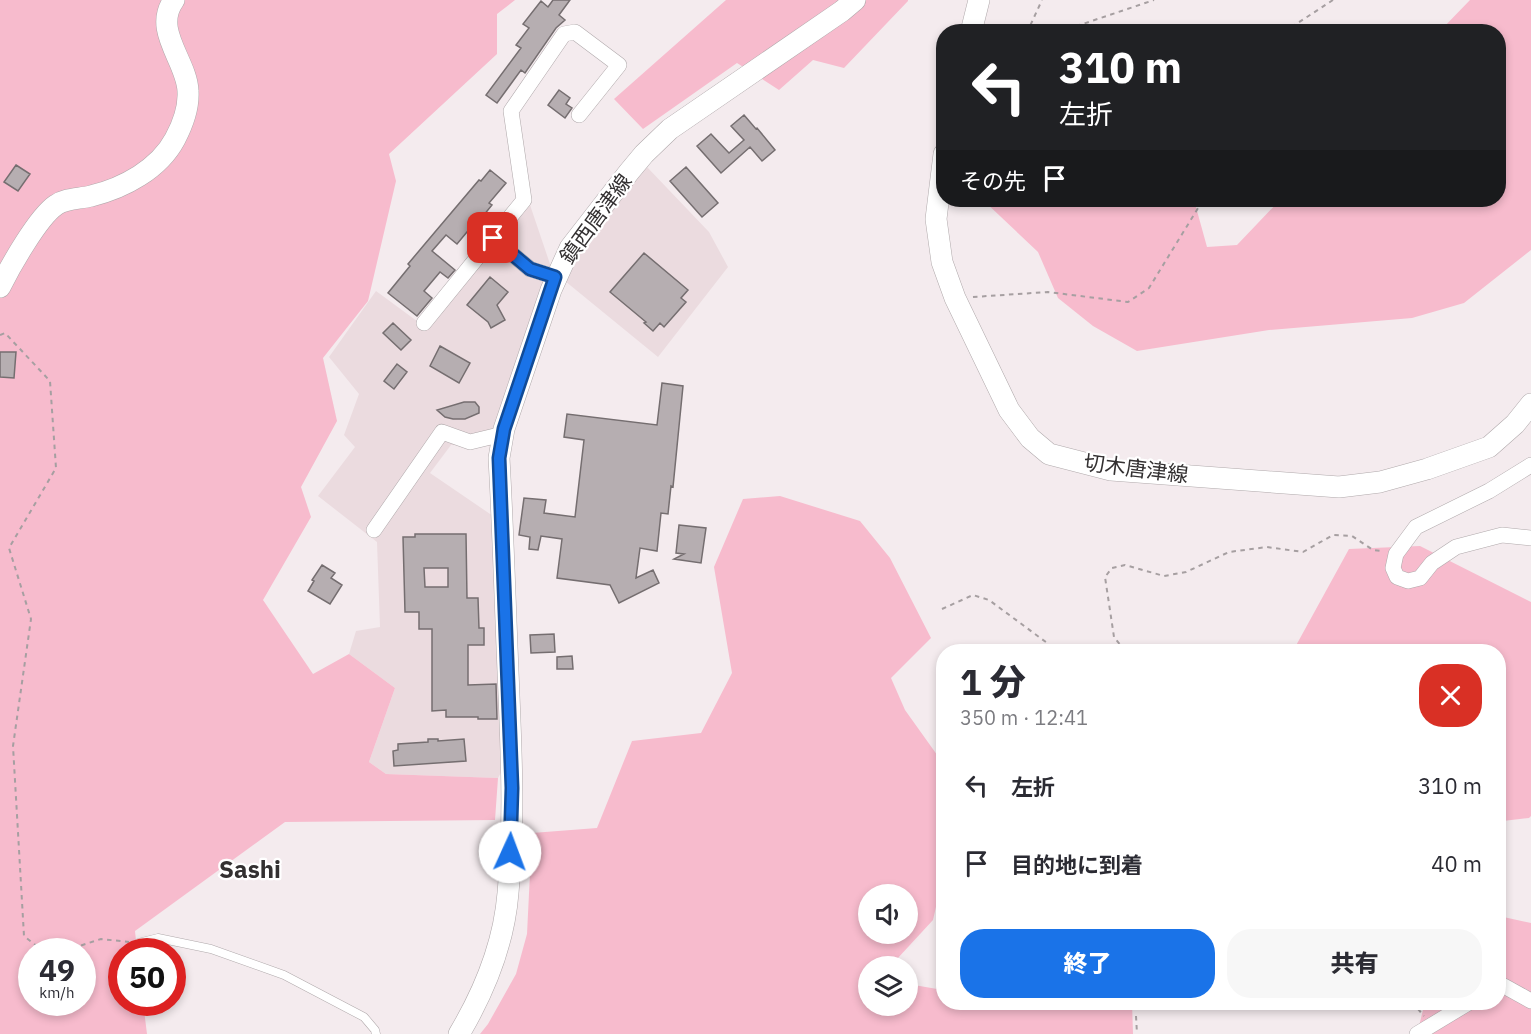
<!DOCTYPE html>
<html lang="ja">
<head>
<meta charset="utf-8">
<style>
	body { margin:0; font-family:"IBM Plex Sans","Noto Sans JP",sans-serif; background:#f7f7f7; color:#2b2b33; height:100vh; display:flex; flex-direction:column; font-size:22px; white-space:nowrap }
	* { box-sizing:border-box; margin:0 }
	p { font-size:20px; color:#7c7c81 }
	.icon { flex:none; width:33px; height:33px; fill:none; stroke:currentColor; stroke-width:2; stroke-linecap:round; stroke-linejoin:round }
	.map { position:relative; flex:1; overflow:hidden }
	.sheet { position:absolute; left:936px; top:644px; width:570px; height:366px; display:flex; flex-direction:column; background:#fff; border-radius:24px; box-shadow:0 3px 9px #0003 }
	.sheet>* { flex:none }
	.banner { position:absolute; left:936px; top:24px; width:570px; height:183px; border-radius:24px; box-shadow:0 3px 9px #0003; background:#202124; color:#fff; overflow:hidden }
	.fabs { position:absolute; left:858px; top:884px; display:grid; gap:12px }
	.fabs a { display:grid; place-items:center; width:60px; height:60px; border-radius:50%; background:#fff; box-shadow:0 3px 9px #0003; font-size:30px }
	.speed { position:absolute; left:18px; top:938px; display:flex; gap:12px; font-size:30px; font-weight:700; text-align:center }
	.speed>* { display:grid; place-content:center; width:78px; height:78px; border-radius:50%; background:#fff; box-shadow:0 3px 9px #0003; line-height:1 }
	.speed small { font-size:15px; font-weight:400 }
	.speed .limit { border:9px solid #d22; background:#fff; color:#111 }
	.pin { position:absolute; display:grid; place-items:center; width:51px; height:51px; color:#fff; margin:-26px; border-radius:12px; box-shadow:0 3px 9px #0006 }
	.me { position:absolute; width:66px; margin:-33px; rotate:2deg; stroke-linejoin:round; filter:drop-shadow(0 0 4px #0008) }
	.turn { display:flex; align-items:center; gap:21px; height:126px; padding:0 24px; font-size:27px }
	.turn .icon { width:78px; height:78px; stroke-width:2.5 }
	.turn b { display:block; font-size:42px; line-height:51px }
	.then { display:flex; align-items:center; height:57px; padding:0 24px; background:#0003; gap:12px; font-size:22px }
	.round { display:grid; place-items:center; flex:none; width:63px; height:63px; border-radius:24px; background:#f7f7f7 }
	.headline { display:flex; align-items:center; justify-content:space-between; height:102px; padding:0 24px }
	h1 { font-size:36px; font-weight:800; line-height:45px }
	.primary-button { display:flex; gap:12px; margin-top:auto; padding:12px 24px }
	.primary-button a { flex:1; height:69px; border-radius:24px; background:#1a73e8; color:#fff; font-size:24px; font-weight:800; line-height:69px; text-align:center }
	.primary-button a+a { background:#f7f7f7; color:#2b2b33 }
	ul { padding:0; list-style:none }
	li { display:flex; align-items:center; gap:18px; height:78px; padding:0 24px }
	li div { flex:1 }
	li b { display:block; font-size:22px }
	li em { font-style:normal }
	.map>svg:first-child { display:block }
	.built { fill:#ebdbdf }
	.green { fill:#f7bbcd; fill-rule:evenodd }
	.building { fill:#b6aeb1; stroke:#756e70; stroke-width:1.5; fill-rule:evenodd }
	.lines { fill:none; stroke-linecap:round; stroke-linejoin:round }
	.service-casing { stroke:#b0a9ab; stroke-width:9 }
	.minor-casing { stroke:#b0a9ab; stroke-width:16 }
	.secondary-casing { stroke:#b0a9ab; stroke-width:22 }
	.path { stroke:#a69fa1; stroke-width:2; stroke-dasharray:4.5 4.5; stroke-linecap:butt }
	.service { stroke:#fff; stroke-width:8 }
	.minor { stroke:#fff; stroke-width:15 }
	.secondary { stroke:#fff; stroke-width:21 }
	.route-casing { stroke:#114b97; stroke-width:15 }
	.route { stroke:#1a73e8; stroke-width:10 }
	.labels { text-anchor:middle; stroke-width:4.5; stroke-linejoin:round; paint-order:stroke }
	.street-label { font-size:21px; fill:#333031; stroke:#fff }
	.quarter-label { font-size:24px; font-weight:bold; fill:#333031; stroke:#fff }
</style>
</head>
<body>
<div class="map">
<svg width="1531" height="1034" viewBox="0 0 1531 1034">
	<rect width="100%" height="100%" fill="#f4ebee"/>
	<path class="built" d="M647,167L709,232L728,267L658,357L565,281L579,247Z
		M529,202L551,267L491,446L451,445L430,473L493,516L504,767L498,778L386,774L369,762L395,688L349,654L356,631L380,627L377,542L318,496L355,447L344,435L359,394L329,357L376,291L425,327Z"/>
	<path class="green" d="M0,0H515L497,14V54L389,154L396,181L368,301L323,358L337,421L301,487L311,517L263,600L313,674L349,654L395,688L369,762L386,774L498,778L495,820L285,822L135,931L137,951H122V1002H143L147,1034H0ZM32,951H82V1002H32Z
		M726,0H908V1L844,68L813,60L779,90L737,63L643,129L614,99Z
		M1470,0H1531V250L1464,303L1412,318L1269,330L1137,351L1093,326L1058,298L1038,252L983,200H1194L1207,247L1237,245L1280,200H1498V32L1440,31Z
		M780,496L860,521L890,558L931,638L891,678L905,710L940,759L943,762V876L933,920L897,959L900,966H868V1005H908V984L943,990L944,1002H1132L1133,1034H480L488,1024L516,974L527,934L532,833L597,828L632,741L701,733L732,673L714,567L743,499ZM868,894H908V933H868Z
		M1420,546L1531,602V816L1529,818L1503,821L1499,818L1498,651H1293L1349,549Z
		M1499,916L1531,923V1034H1417L1425,1002H1498Z"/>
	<path class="building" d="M553,0H570L559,15L565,20L556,28L525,73L521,70L497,103L486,95L521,48L516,45L529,28L523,24L541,1L548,7Z
		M559,90L570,98L566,104L572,108L565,118L548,105Z
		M744,115L756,129L757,128L775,150L762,161L750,147L721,173L697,146L711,134L729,153L744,140L731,126Z
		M16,165L30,174L18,191L4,182Z
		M686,167L718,203L702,217L670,181Z
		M490,170L506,183L489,203L492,205L479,221L477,220L457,244L446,235L432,251L455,270L448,278L440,272L424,291L432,298L417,316L388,293L410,266L408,264L424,245L479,180L481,181Z
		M644,253L688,290L681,298L686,302L664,327L660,323L653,331L644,323L646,322L610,292Z
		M490,277L508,292L497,305L505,320L491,328L488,322L467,305Z
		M393,323L411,340L401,350L383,333Z
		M440,346L470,363L459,383L430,366Z
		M0,352H16L14,378L0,377Z
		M397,364L407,372L394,389L384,381Z
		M662,383L683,386L673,487L671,486L668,514L661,513L657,551L640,548L636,578L653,570L659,583L619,603L610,585L557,578L562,539L541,536L538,550L529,549L530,537L519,535L524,498L546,500L544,513L575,517L584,440L564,437L567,414L657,425Z
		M464,402H475L479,407V413L465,419H453L445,417L437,410Z
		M679,525L706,528L701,563L674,559L684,554L676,553Z
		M415,534H466L467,598H478L479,628H484V645H468V685L496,684L497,719H478V717H446V710L432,711V629H419V612H405L403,537H415ZM424,568H448V587H425Z
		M322,565L335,573L331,578L342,585L330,604L308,591L314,581L312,580Z
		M554,634L555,652L531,653L530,635Z
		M572,656L573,669H557V657Z
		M428,739H438V741L464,739L466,761L394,766L393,751L398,750V744L428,742Z"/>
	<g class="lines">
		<defs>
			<path id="service" d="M138,943L158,938L211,949L284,975L364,1017L375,1030L376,1034"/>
			<path id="minor" d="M493,238L530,269L555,277
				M424,323L524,200L511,111L564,34L575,32L619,65L579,115
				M1531,465L1489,491L1416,527L1396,554L1393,568L1397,577L1408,581L1420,578L1432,563L1456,547L1502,535L1531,538
				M374,530L442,432L470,442L503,434
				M1498,986H1504L1531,1001
				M1417,1034L1470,1002"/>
			<path id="secondary" d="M971,32L979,0
				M944,154L936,219L942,262L955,298L1009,410L1030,438L1049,454L1111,470L1339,487L1380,482L1427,469L1489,447L1515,424L1531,404
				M0,287C10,267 38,217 56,205C66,198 80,199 91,196C124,188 159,169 175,139C183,124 189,107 188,91C187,61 152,30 174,0
				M459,1034C484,992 504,943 508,893C515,820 511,745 508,671C505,600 503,529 499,458L504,429L551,290L570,248L629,172L644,154L670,129L842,11L855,0"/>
		</defs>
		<use href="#service" class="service-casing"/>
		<use href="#minor" class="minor-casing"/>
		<use href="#secondary" class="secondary-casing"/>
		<path class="path" d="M1035,32L1030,26L1042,0
			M1059,32L1154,0
			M1284,32L1333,0
			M973,297L1048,292L1128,302L1149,288L1203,200
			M0,335L5,333L50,381L56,468L9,548L31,619L13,746L24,936L43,951
			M942,609L973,595L989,600L1058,651
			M1125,651L1114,637L1105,577L1112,568L1125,565L1164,576L1186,572L1229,552L1267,547L1303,552L1333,535L1352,536L1373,550L1381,551
			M64,951L101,939L129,942
			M1412,1002L1424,1016
			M1136,1016L1137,1034"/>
		<use href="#service" class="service"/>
		<use href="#minor" class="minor"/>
		<use href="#secondary" class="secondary"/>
	</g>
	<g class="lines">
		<defs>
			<path id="route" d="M493,238L530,269L555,277L504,429L499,458L512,788L510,852"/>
		</defs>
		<use href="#route" class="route-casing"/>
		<use href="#route" class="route"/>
	</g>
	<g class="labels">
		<g class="street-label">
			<text transform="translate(596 219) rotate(-54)" y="7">鎮西唐津線</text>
			<text transform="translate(1136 469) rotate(7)" y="7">切木唐津線</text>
		</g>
		<g class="quarter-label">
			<text x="250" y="878">Sashi</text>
		</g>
	</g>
</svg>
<div class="fabs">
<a><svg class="icon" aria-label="sound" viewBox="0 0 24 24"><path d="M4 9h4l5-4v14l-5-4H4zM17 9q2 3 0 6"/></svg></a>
<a><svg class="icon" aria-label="layers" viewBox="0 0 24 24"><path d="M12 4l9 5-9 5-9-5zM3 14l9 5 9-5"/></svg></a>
</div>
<div class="speed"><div>49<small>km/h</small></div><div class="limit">50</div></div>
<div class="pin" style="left:493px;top:238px;background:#d93025"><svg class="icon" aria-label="arrive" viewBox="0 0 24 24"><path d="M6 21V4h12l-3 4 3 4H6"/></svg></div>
<svg class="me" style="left:510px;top:852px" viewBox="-20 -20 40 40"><circle r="19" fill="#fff"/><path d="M0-13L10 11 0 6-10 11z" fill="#1a73e8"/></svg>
<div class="banner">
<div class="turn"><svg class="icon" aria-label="left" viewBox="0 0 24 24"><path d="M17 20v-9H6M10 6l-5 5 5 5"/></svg><div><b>310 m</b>左折</div></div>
<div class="then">その先<svg class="icon" aria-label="arrive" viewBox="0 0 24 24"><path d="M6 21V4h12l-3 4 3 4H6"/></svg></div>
</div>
<section class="sheet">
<div class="headline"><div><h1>1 分</h1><p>350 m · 12:41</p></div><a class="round" style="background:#d93025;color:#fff"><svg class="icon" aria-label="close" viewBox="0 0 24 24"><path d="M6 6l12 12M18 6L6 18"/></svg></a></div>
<ul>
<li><svg class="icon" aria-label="left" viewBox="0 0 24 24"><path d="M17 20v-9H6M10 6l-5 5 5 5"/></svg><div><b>左折</b></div><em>310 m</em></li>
<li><svg class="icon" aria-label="arrive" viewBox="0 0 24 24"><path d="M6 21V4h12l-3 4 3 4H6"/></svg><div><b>目的地に到着</b></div><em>40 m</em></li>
</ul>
<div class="primary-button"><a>終了</a><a>共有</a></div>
</section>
</div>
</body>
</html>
